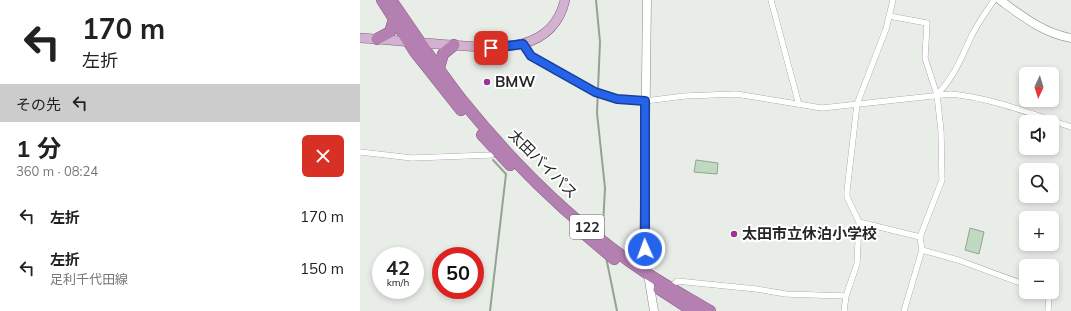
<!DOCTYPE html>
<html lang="ja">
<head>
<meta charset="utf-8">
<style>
	body { margin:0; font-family:Mulish,"Noto Sans JP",sans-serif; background:#f6f6f6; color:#222; height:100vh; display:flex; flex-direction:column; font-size:15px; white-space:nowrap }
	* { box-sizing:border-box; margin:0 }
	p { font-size:13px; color:#767676 }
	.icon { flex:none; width:22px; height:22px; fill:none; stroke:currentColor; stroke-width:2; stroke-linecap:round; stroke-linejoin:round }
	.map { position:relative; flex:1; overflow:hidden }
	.details { display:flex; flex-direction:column; background:#fff; width:360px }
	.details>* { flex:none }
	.hud { background:#fff; color:#222; overflow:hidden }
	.needle { width:26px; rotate:184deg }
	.buttons { position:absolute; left:659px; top:67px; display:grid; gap:8px }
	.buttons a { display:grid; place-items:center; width:40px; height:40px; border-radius:6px; background:#fff; box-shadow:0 2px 6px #0003; font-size:20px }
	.speed { position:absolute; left:12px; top:247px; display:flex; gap:8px; font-size:20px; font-weight:700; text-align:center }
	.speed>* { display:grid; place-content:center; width:52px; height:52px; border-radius:50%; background:#fff; box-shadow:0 2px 6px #0003; line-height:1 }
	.speed small { font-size:10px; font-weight:400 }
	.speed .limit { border:6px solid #d22; background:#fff; color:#111 }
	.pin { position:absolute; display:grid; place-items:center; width:34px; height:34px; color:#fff; margin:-17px; border-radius:8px; box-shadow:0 2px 6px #0006 }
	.me { position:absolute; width:44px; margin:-22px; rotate:358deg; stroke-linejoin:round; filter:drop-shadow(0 0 3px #0008) }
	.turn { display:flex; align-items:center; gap:14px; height:84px; padding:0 16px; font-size:18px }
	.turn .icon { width:52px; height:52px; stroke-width:2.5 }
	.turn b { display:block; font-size:28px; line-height:34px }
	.then { display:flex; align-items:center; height:38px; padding:0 16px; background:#0003; gap:8px; font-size:15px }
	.round { display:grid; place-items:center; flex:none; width:42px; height:42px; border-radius:6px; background:#f6f6f6 }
	.headline { display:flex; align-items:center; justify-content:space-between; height:68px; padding:0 16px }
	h1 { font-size:24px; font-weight:700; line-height:30px }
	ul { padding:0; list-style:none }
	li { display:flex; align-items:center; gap:12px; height:52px; padding:0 16px }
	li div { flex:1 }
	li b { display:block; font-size:15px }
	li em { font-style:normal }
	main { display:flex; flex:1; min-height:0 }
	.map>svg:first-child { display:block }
	.water { fill:#c1d9c0; stroke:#92a392 }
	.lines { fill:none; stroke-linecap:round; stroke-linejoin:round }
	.stream { stroke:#92a392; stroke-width:2 }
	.street-casing { stroke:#878b87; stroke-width:6 }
	.secondary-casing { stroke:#878b87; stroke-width:9 }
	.primary-casing { stroke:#826080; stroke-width:10 }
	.highway-casing { stroke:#826080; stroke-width:12 }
	.street { stroke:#fff; stroke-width:5.5 }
	.secondary { stroke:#fff; stroke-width:8 }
	.primary { stroke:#d2b2d0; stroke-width:9 }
	.highway { stroke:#b47fb1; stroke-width:11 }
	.route-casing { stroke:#184099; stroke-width:10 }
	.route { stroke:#2563eb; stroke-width:7 }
	.poi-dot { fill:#9a3498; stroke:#fff; stroke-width:1.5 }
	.labels { text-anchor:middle; stroke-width:4; stroke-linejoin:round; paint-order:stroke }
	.shield { fill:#fff; stroke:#666766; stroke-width:1 }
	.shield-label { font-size:14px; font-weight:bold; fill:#252625 }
	.poi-label { font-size:15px; font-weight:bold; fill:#252625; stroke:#fff; text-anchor:start }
	.street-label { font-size:15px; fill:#252625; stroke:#fff }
</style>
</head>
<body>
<main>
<section class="details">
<div class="hud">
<div class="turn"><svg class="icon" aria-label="left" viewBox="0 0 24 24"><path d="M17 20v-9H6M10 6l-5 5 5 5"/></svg><div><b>170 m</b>左折</div></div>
<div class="then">その先<svg class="icon" aria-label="left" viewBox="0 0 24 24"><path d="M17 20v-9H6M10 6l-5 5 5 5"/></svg></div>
</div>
<div class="headline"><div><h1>1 分</h1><p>360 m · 08:24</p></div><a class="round" style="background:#d93025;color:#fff"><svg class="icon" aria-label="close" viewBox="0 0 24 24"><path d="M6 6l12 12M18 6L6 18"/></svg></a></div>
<ul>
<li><svg class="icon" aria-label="left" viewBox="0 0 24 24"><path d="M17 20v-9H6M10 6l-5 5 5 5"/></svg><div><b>左折</b></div><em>170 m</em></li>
<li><svg class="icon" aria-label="left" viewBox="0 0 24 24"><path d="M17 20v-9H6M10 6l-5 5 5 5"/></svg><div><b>左折</b><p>足利千代田線</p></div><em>150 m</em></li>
</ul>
</section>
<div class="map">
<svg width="711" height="311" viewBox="0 0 711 311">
	<rect width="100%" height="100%" fill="#e9ede8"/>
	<path class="water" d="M336,160L358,163L357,174L334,172Z
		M610,228L624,232L619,254L605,250Z"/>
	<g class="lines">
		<path class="stream" d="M236,0L240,42L237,113L245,188L243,226L244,237
			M246,257L257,311
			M130,311L146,174L133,160"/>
		<defs>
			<path id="street" d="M411,0L439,105
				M529,16L567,23L565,58L577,95L581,131L582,180L560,237
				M163,44L171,56L235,92L257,99L285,101L325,96L376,94L462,108L591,94C632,98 672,114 711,127
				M577,95C595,75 600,61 611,37C617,24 626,12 634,0
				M0,152L52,158L131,155L136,152
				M499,222L560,237L562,250L544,311
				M562,250L598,260L666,285
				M311,288L317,281L396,289L426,294L486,296
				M682,292L689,297L688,311
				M484,311L486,296L497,264L499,222L487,197V191L497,104L526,29L533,0"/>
			<path id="secondary" d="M287,0L284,237L286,262L294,311
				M640,0C662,16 683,33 711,38"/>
			<path id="primary" d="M0,38C31,40 61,43 92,45C135,48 192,55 205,0"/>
			<path id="highway" d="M22,0L55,52L101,110
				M31,0C54,33 76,67 101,99C154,165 217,227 288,274C308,287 330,299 350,311
				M17,39L30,32L34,19
				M79,68L83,54L94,45
				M122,135L150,165
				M221,231L254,259
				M299,289L333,311"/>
		</defs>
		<use href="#street" class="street-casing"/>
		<use href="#secondary" class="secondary-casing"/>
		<use href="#primary" class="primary-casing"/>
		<use href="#highway" class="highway-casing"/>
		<use href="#street" class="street"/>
		<use href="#secondary" class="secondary"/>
		<use href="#primary" class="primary"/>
		<use href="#highway" class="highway"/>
	</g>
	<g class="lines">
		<defs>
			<path id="route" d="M131,48L163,44L171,56L235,92L257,99L285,101V249"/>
		</defs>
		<use href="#route" class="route-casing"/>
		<use href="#route" class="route"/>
	</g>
	<g class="poi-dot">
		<circle cx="127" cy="82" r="4"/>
		<circle cx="374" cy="234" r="4"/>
	</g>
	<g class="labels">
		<rect class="shield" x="210" y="215" width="34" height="24" rx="3"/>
		<g class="shield-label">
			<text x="227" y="232">122</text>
		</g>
		<g class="poi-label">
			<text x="135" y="87">BMW</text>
			<text x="382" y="239">太田市立休泊小学校</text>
		</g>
		<g class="street-label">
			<text transform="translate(183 164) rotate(45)" y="5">太田バイパス</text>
		</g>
	</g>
</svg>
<div class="buttons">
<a><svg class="needle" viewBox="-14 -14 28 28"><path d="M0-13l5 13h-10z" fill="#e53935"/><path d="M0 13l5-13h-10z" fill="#767676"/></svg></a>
<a><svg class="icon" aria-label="sound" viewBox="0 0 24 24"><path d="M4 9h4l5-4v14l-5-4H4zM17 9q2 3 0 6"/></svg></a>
<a><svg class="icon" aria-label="search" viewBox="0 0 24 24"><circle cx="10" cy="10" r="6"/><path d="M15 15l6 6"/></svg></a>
<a>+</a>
<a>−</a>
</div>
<div class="speed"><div>42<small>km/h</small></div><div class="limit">50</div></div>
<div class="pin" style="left:131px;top:48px;background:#d93025"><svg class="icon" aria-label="arrive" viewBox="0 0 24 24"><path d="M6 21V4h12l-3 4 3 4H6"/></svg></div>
<svg class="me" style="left:285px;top:249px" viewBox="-20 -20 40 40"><circle r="17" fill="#2563eb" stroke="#fff" stroke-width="3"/><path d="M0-11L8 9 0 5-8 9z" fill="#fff"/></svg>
</div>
</main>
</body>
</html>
